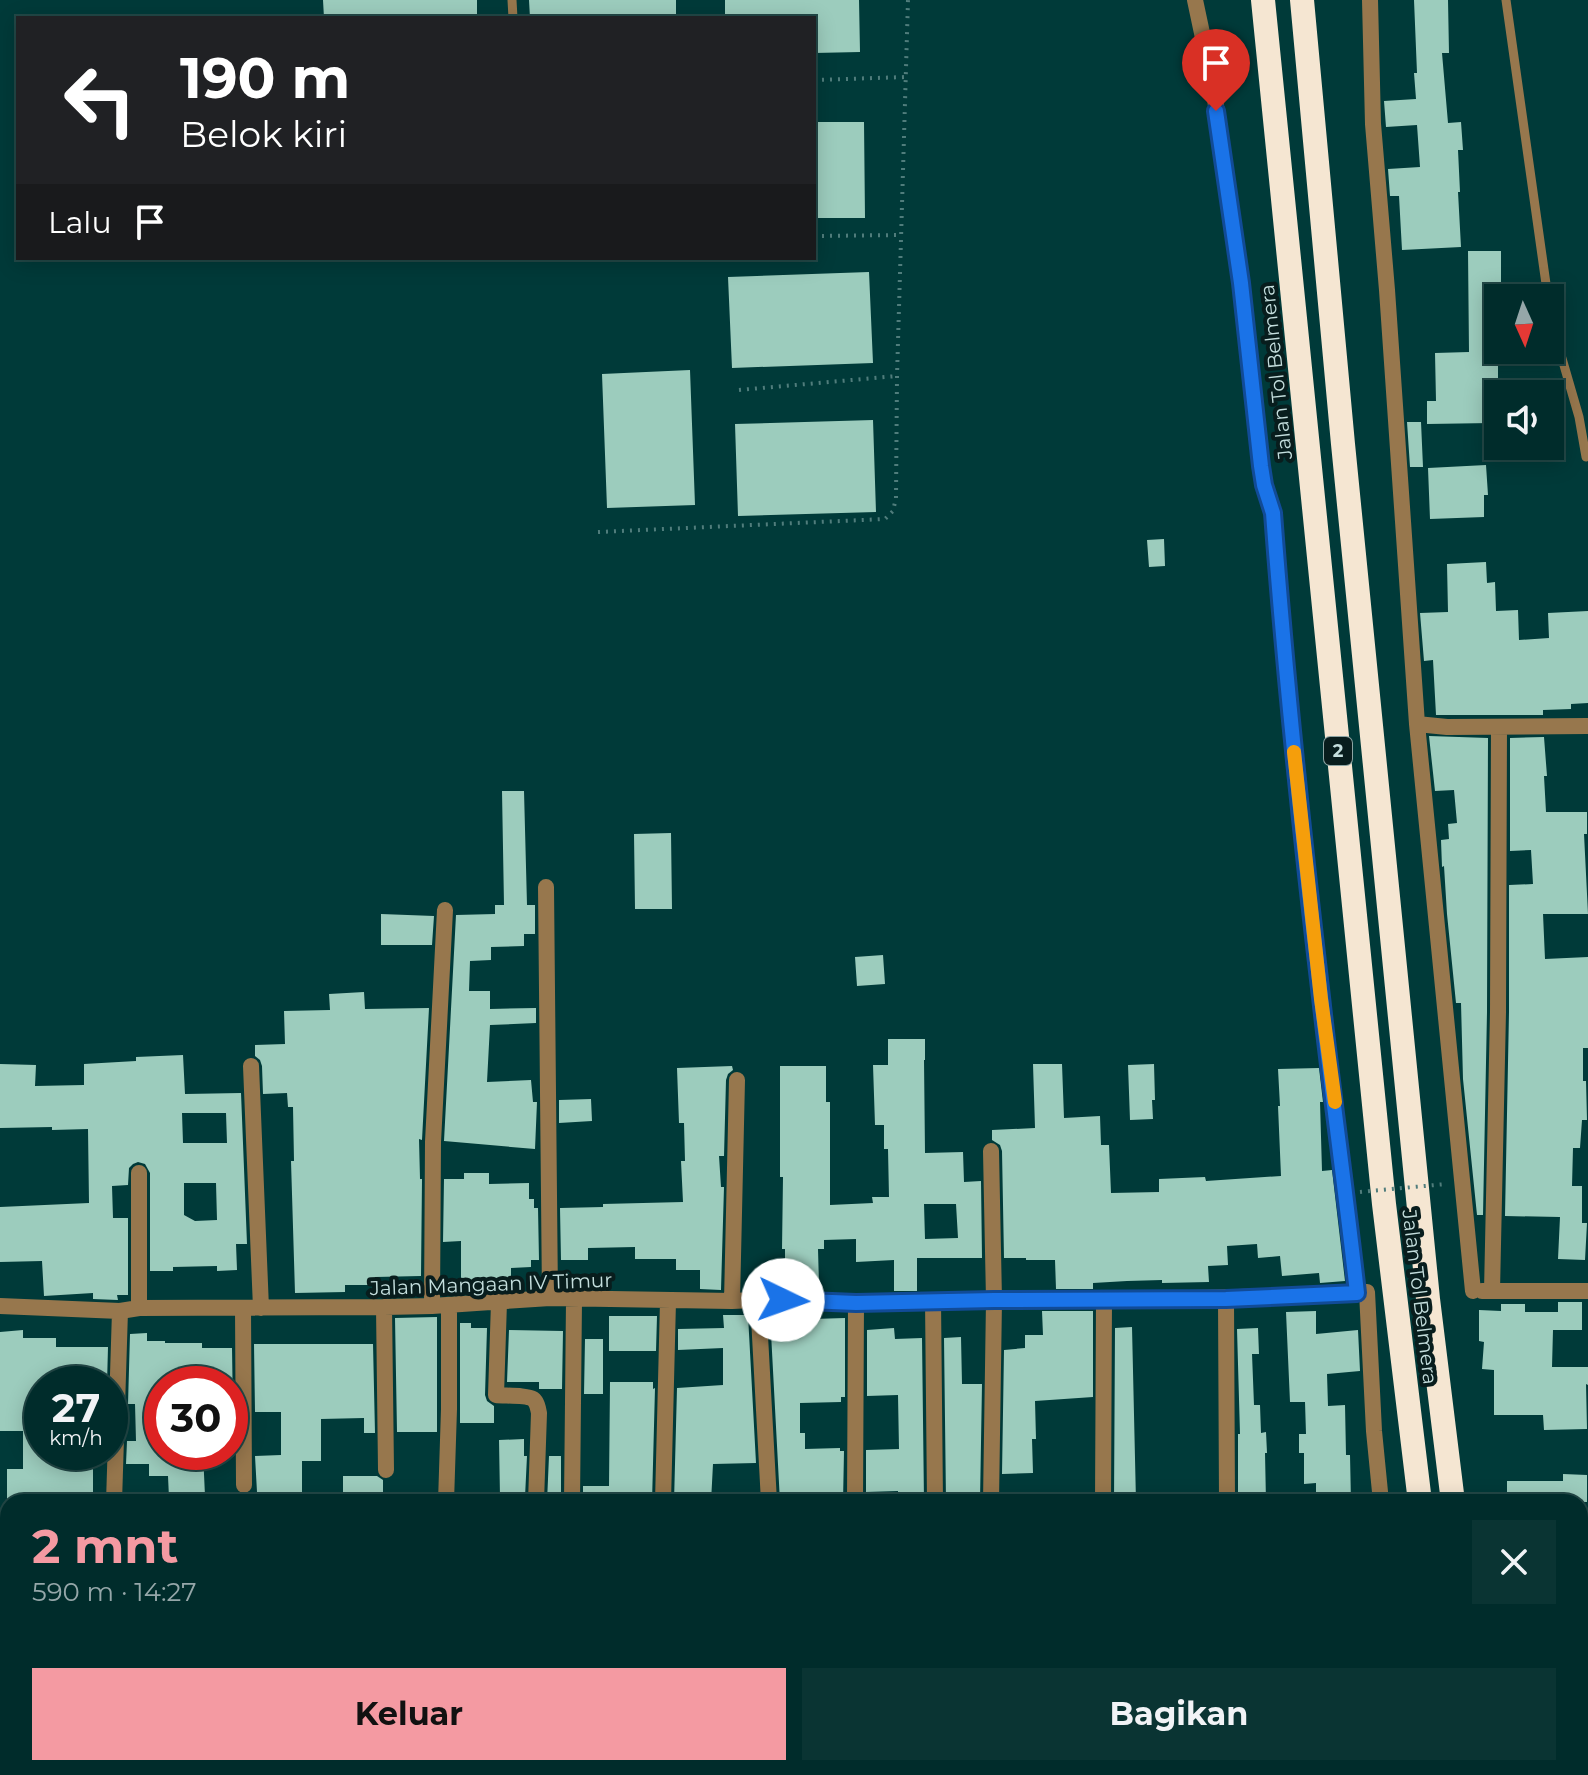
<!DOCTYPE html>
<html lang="id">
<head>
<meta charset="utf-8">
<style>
	body { margin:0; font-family:Montserrat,sans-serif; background:#0a3433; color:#f1f3f6; height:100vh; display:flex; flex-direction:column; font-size:30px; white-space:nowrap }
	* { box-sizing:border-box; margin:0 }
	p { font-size:26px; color:#95a7a9 }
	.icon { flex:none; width:44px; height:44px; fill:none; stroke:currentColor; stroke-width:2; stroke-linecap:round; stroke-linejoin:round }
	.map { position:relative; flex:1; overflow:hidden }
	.sheet { position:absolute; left:0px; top:1494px; width:1588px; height:282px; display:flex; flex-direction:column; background:#002c2b; border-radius:24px 24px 0 0; box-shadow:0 4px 20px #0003,0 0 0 2px #224847 }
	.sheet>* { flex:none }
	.top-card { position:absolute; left:16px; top:16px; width:800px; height:244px; border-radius:0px; box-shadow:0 4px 20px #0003,0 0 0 2px #224847; background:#202124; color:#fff; overflow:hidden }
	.needle { width:52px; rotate:177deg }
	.tools { position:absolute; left:1484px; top:284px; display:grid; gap:16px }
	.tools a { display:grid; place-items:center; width:80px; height:80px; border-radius:0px; background:#002c2b; box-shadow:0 4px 20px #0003,0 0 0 2px #224847; font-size:40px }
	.speed { position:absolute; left:24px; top:1366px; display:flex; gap:16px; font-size:40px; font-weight:700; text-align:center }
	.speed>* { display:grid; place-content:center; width:104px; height:104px; border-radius:50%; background:#002c2b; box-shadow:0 4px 20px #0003,0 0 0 2px #224847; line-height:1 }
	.speed small { font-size:20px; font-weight:400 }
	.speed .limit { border:12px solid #d22; background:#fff; color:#111 }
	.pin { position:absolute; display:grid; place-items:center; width:68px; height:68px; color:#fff; margin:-82px -34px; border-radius:50% 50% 50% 0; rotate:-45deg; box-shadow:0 0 8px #0007 }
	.pin .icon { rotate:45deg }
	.me { position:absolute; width:88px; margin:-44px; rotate:93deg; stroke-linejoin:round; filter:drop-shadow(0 0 6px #0008) }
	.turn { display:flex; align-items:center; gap:28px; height:168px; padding:0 32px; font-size:36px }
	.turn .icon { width:104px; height:104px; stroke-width:2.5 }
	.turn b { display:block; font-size:56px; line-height:68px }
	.then { display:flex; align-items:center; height:76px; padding:0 32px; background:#0003; gap:16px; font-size:30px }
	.round { display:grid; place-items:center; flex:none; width:84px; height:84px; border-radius:0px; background:#0a3433 }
	.headline { display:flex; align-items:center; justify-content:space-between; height:136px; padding:0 32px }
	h1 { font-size:48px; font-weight:700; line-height:60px; color:#f49aa2 }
	.primary-button { display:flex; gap:16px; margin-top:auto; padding:16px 32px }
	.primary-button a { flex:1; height:92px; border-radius:0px; background:#f49aa2; color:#111; font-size:32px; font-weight:700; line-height:92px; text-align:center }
	.primary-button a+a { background:#0a3433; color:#f1f3f6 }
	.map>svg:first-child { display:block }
	.built { fill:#144544 }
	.building { fill:#9cccbd; fill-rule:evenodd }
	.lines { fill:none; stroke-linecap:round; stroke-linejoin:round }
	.path { stroke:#507d7c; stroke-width:4; stroke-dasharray:2 6; stroke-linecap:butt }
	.lane { stroke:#97774d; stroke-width:9 }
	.street { stroke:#97774d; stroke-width:16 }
	.highway { stroke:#f5e6d2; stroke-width:24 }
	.path-bridge { stroke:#507d7c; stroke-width:4; stroke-dasharray:2 6; stroke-linecap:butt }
	.route-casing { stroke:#114b97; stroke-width:20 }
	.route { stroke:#1a73e8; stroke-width:14 }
	.slow { stroke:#f59e0b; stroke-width:14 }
	.labels { text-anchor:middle; stroke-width:8; stroke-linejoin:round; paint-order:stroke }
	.shield { fill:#081d1d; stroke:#8ca4a3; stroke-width:2 }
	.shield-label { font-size:18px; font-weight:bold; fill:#c4dedd }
	.street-label { font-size:20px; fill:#c4dedd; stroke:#081d1d }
</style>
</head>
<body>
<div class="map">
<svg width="1588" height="1775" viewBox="0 0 1588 1775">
	<rect width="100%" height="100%" fill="#003a39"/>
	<path class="built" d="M0,1510L8,1589V1768H509V1775H0Z"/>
	<path class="building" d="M323,0H477V18H324Z
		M529,0H676V18H530Z
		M725,0H859L860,52L814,53V18H725Z
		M1414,0H1448L1449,53H1442L1448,123L1461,122L1463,150H1458L1460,192H1458L1461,247L1402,250L1399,196H1390L1388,169L1420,167L1417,125L1386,127L1384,101L1416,99L1414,73H1417Z
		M814,122H864L865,218H814Z
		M1468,251H1501V298H1498V380H1491L1492,423L1427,424V401H1436L1435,353L1469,352Z
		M869,272L873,363L732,368L728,277Z
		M690,370L695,505L607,508L602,374Z
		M873,420L876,512L738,516L735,424Z
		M1407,422H1421L1423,467H1410Z
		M1486,465L1488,495H1484V517L1430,519L1428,468Z
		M1164,539L1165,566L1149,567L1147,540Z
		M1486,562L1487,583L1495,582L1496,611L1518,610L1519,640L1549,638L1548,613L1588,611V703L1571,704V709L1543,710V715H1436L1433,660L1424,661L1420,613L1448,612L1447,564Z
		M1429,736L1488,738L1487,1012L1483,1215H1477L1463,1079L1461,1003H1456L1447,914L1444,866L1442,867L1441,840L1449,839L1448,824L1457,823L1454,790L1435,791Z
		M1544,737L1547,776H1544L1546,812H1587V834H1584L1588,914H1543L1545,959L1588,957V1048H1583V1081H1586L1587,1120H1582L1580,1148H1573L1572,1186H1582V1223H1587L1585,1260L1558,1259L1560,1217L1505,1216L1509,1012V885L1533,884L1531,850L1510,851V738Z
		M502,791H524L527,905H535V934H524V946L491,947V960L470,961L469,991H490V1009L536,1008V1023L490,1025L487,1082L531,1080L533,1102H537L535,1149L444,1141L456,915L495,914V905H504Z
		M671,833L672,909H635L634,834Z
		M381,914L434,916L432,945H381Z
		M883,955L885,984L857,986L855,957Z
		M364,992L365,1009L429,1008L422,1140L419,1139L420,1179H422L421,1276L375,1277V1285H345V1292L295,1293L291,1161H294L293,1107H288L287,1093L263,1094L262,1066L260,1060L255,1056V1045L285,1044L284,1011L330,1010L329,994Z
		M888,1039H925V1060H924L925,1153L963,1152L964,1182L981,1181L982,1258H917V1291H894V1260L856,1262V1239L824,1240V1249H818L819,1285H785V1249H782L783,1177H780V1066H826V1102H830V1205L873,1203L872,1197H889L888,1149H884V1125H875L873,1065H888ZM924,1204H956L958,1238L925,1239Z
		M183,1055L185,1094L241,1093L247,1244H236L237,1270L217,1271V1266L173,1267V1271H150V1173L145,1164L138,1162L133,1164L129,1168L128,1185L112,1186L113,1218H128V1295H117L118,1300L93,1299V1293L44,1296L42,1261L0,1262V1207L89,1203L88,1129L52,1130V1127L0,1128V1064L36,1065L35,1086L84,1085V1064L136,1061V1057ZM182,1113H226L227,1143H183ZM184,1183H216L217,1220L195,1221L184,1215Z
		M1033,1064H1062L1064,1118L1100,1116L1101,1145H1109L1111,1193L1159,1192V1179L1205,1177L1206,1181L1281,1176L1278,1106H1280L1278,1069L1319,1068L1323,1102H1320L1322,1171L1332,1170L1345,1281L1320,1283L1319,1273L1282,1276L1280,1256L1258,1258L1257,1244L1227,1246L1228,1265L1208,1266L1209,1282L1162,1283V1280L1127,1281L1093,1283V1289H1056L1055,1260H1026V1258H1004L1002,1151L1000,1145L992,1140V1130L1035,1128Z
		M1154,1064L1155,1100H1152L1153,1119L1130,1120L1128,1065Z
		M732,1066L733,1070L728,1074L726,1080L724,1156H719L721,1187H724L721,1290L700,1289V1270H676V1259H635V1247L588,1248V1260H561L560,1208L603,1207V1204L683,1202L681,1161H685L684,1123H679L677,1068Z
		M591,1099L592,1121L559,1123V1100Z
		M464,1173H489V1184L529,1183V1199H534V1208H538L539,1260H531V1267L511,1268V1290H493V1284H461V1241L443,1242L444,1179H464Z
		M1558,1302H1582V1330H1553L1552,1367H1588V1385L1586,1384L1587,1429L1544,1430L1543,1415H1494V1370L1482,1369L1484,1342L1479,1341V1310L1501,1311V1304H1525V1312H1558Z
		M1042,1311H1093V1397L1035,1401L1036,1439H1032L1033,1473L1002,1474L1004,1350L1025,1348V1335H1043Z
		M1316,1311V1334L1358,1330L1360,1371L1327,1374L1328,1406L1345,1405L1346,1455H1350L1351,1502H1316V1483L1304,1484V1453H1299V1434H1306L1305,1402H1290L1286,1312Z
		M770,1314H781V1320L845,1318V1397H841V1402L800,1403V1433H805V1449L840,1448V1451H844L843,1502H780Z
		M723,1315H748L756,1463L713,1464L711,1502H674L677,1388L723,1385V1348L678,1350V1329L724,1328Z
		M609,1316H657L656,1351H609Z
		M437,1317V1432H397L395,1318Z
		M460,1323H471V1328H487L485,1395L487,1401L494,1406V1423H460Z
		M1132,1327L1136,1502H1114L1115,1328Z
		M894,1328L895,1339L922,1338L924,1502H898V1491L866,1492V1450L899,1449L898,1395L867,1396V1330Z
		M1258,1328L1259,1354H1252L1254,1405H1260L1261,1433L1266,1432L1267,1453H1265L1266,1502H1238V1434H1240L1237,1329Z
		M23,1330V1338H56V1347H108L107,1384H42V1452H52V1461H93V1501L7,1500V1469H23V1431H0V1332Z
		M509,1330L563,1331L562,1389H539V1382H507Z
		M147,1333V1341H165V1343H202V1348H232L233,1412H230V1384H157L159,1402L150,1403L151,1441H162V1452H203L205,1496L169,1498L168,1476H149V1464H126L127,1441H136L135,1404H128L130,1334Z
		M961,1337L962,1384H982L980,1501L946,1502L944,1338Z
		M585,1339H603V1394H584Z
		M254,1344H373L375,1433H364V1418L321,1419V1461H302V1492H257L255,1456L281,1455V1412H255Z
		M610,1382H653V1389L655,1388L652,1502H583V1486H609Z
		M524,1439V1456H527L525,1497H500L499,1440Z
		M549,1456H561V1502H547Z
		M1563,1474L1587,1475V1502H1507V1481H1563Z
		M343,1476H377L383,1480V1502H343Z"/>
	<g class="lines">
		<path class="path" d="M814,80L906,77
			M814,236L901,235
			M739,390L897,376
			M598,532L885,519L893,511L896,498L897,376L908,0"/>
		<path class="lane" d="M512,0L513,18
			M1506,0L1548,298
			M1550,310L1552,324L1579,417L1586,457
			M0,1717H8
			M130,1768V1775
			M191,1768L296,1770L380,1768"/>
		<path class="street" d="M1195,0L1213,85L1241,283L1261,466L1264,485L1273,513C1285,674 1302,836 1321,997C1333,1096 1347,1194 1357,1293
			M1370,0L1373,124L1387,290L1417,724L1447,727L1588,726
			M1417,724L1473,1291
			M546,887L550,1298
			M251,1066L261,1308
			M139,1173V1308
			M1482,1291H1588
			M1492,1291L1498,1012L1499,727
			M758,1299L769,1502
			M1226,1299L1227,1502
			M933,1300L935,1502
			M732,1301L737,1080
			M499,1302L496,1395C504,1396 527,1395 533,1399C537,1402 538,1408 539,1413L536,1502
			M0,1306L120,1311L139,1308L384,1307L432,1306L550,1298L732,1301C775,1298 817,1304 860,1303C1029,1299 1198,1301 1367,1292L1374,1431L1381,1502
			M432,1306L433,1142L445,910
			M384,1307L386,1470
			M243,1308L244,1485
			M114,1502L120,1311
			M446,1502L449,1409V1305
			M572,1502L574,1300
			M663,1502L668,1301
			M855,1502L856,1303
			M991,1502L994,1300L991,1151
			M1103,1502L1104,1300
			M1580,1607L1588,1608
			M1580,1662L1588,1664
			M1580,1740L1588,1743
			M1421,1768L1422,1775
			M1094,1775L1095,1768"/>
		<path class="highway" d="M1263,0L1384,1204L1420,1502
			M1302,0L1343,444L1428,1299L1453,1502
			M1460,1768L1461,1775
			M1493,1768L1494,1775"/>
		<path class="path-bridge" d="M1360,1192L1446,1184"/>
	</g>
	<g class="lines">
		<defs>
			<path id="route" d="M783,1300L856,1303L994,1300L1226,1299L1357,1293C1346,1194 1332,1096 1321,997C1302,836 1285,674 1273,513L1264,485L1261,466L1241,283L1216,111"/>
		</defs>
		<use href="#route" class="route-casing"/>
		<use href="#route" class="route"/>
		<path class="slow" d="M1294,752L1321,999L1335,1102"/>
	</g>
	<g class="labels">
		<rect class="shield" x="1324" y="737" width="28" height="28" rx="6"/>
		<g class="shield-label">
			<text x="1338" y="757">2</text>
		</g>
		<g class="street-label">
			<text transform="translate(1276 372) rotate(-96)" y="7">Jalan Tol Belmera</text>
			<text transform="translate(491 1284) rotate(-2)" y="7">Jalan Mangaan IV Timur</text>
			<text transform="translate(1420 1297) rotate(83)" y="7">Jalan Tol Belmera</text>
		</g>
	</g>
</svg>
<div class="tools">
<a><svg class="needle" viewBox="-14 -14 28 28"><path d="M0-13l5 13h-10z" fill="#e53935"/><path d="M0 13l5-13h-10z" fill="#95a7a9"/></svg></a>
<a><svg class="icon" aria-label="sound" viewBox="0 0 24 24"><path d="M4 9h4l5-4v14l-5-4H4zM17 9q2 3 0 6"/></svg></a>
</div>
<div class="speed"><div>27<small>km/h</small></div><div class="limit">30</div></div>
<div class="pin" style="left:1216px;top:111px;background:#d93025"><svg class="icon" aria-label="arrive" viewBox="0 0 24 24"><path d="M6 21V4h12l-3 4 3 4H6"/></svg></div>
<svg class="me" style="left:783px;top:1300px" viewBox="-20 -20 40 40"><circle r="19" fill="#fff"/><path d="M0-13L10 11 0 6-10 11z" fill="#1a73e8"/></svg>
<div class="top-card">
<div class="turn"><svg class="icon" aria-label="left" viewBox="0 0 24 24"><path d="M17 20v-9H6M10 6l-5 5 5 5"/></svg><div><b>190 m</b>Belok kiri</div></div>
<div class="then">Lalu<svg class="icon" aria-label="arrive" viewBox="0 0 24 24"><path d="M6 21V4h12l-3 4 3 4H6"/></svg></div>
</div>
<section class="sheet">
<div class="headline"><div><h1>2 mnt</h1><p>590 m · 14:27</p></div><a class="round"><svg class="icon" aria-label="close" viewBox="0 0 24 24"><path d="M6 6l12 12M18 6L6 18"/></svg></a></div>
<div class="primary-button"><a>Keluar</a><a>Bagikan</a></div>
</section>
</div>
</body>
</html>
